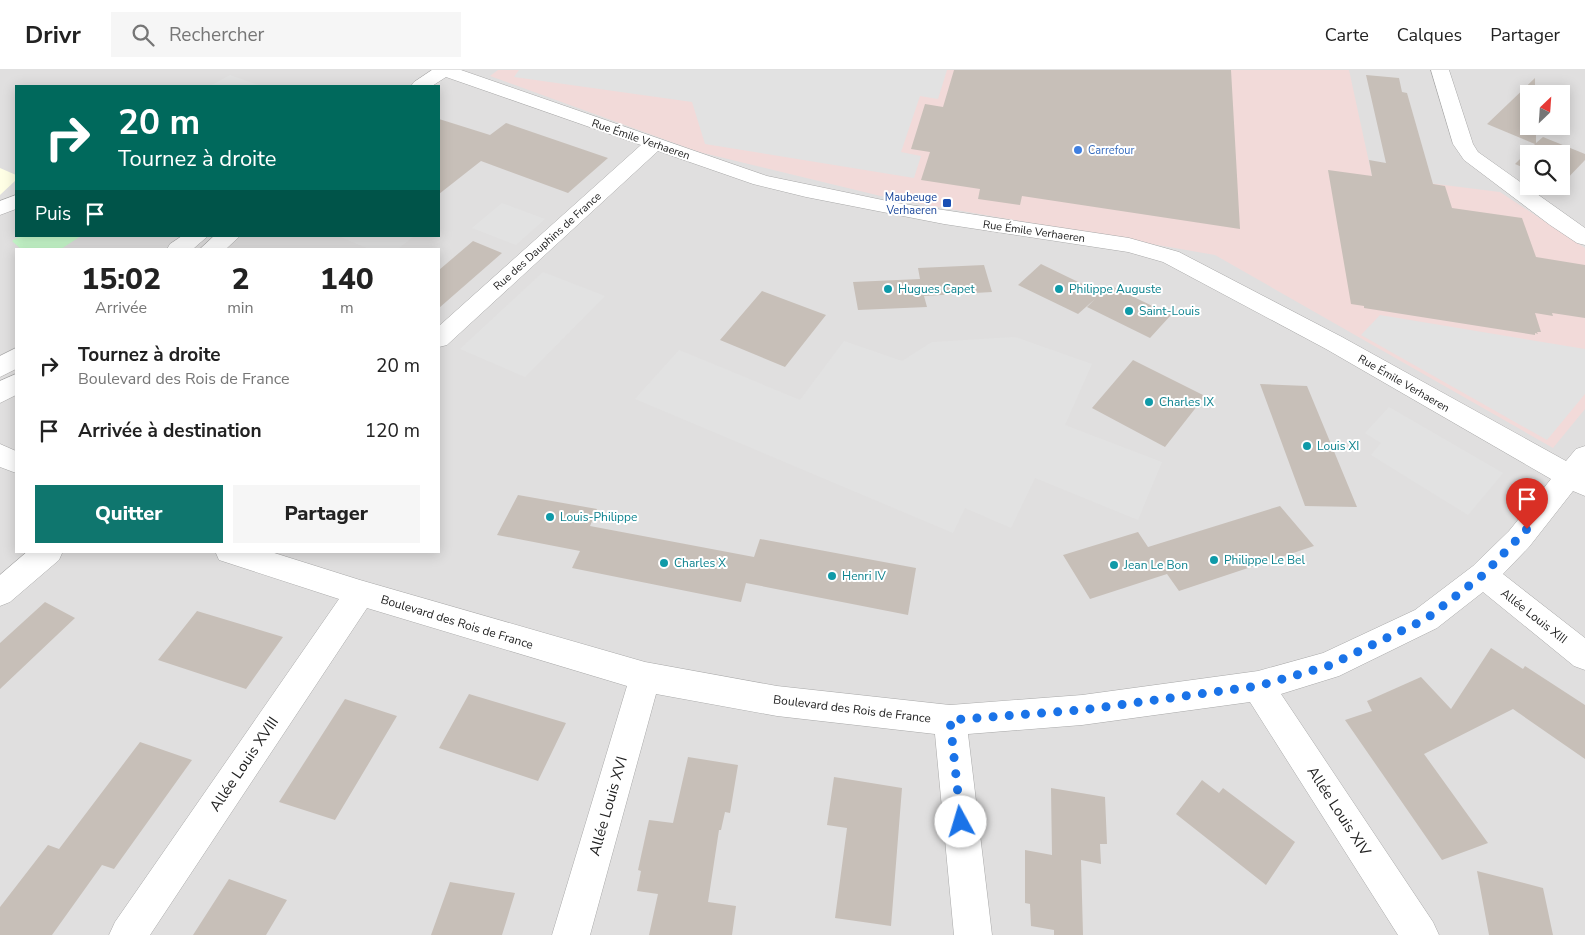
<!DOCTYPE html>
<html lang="fr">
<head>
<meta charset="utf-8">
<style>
	body { margin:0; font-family:"Nunito Sans",sans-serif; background:#f6f6f6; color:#222; height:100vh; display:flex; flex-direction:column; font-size:19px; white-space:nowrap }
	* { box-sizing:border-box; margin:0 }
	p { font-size:16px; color:#767676 }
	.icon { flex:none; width:28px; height:28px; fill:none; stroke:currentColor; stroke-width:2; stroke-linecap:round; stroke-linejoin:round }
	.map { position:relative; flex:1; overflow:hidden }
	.panel { position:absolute; left:15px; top:178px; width:425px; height:305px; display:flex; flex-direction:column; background:#fff; border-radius:0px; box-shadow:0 2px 12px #0003 }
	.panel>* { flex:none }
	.hud { position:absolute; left:15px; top:15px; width:425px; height:152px; border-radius:0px; box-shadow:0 2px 12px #0003; background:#00695c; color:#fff; overflow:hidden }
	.needle { width:32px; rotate:25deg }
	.buttons { position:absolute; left:1520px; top:15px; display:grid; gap:10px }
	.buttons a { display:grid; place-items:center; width:50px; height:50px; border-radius:0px; background:#fff; box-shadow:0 2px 12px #0003; font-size:25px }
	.pin { position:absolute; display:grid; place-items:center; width:42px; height:42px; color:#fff; margin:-51px -21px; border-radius:50% 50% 50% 0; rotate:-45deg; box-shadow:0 0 5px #0007 }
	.pin .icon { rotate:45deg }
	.me { position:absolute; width:55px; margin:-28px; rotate:354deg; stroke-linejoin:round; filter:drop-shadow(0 0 4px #0008) }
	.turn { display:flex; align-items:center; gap:18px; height:105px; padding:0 20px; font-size:22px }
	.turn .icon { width:65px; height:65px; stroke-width:2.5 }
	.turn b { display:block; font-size:35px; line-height:42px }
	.then { display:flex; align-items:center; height:48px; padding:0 20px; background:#0003; gap:10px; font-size:19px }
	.eta { display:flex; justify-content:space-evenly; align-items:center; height:85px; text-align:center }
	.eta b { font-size:30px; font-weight:800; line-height:35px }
	.cta { display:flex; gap:10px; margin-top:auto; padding:10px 20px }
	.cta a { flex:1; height:58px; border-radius:0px; background:#0f766e; color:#fff; font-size:20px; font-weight:800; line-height:58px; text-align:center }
	.cta a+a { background:#f6f6f6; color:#222 }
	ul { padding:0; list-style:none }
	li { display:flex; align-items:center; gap:15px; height:65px; padding:0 20px }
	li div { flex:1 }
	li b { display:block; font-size:19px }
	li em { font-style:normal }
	header { display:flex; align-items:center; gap:30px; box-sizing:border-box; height:70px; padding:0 25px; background:#fff; border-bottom:1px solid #e0e0e0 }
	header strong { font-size:24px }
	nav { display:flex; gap:28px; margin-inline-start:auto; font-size:18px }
	.search { width:350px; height:45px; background:#f6f6f6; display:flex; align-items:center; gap:12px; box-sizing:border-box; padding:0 18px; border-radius:0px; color:#767676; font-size:19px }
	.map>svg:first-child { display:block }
	.residential { fill:#e0dfdf; fill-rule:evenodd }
	.commercial { fill:#f2dad9 }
	.education { fill:#ffffe5 }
	.park { fill:#c8facc }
	.parking { fill:#e2e2e2 }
	.building { fill:#c7bfb8 }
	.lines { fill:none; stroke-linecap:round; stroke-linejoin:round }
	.minor-casing { stroke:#a9a9a9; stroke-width:1 }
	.minor { fill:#fff; fill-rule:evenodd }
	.route { stroke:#1a73e8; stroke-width:9; stroke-dasharray:0 16.2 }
	.shop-dot { fill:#3f7fe0; stroke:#fff; stroke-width:2 }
	.transit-dot { fill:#1a4fb4; stroke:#fff; stroke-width:2 }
	.culture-dot { fill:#0f9aa8; stroke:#fff; stroke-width:2 }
	.labels { text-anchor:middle; stroke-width:4; stroke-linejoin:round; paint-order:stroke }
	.far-street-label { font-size:11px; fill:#222; stroke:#fff }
	.far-shop-label { font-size:11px; fill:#366cbe; stroke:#fff; text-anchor:start }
	.far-transit-label { font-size:11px; fill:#164399; stroke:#fff; text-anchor:end }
	.culture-label { font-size:12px; fill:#0d838f; stroke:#fff; text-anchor:start }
	.street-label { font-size:12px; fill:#222; stroke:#fff }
	.near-street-label { font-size:15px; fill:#222; stroke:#fff }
</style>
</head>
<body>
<header>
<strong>Drivr</strong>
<div class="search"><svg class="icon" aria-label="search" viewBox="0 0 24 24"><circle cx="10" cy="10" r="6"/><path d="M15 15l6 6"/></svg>Rechercher</div>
<nav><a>Carte</a><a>Calques</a><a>Partager</a></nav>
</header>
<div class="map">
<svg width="1585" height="865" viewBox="0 0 1585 865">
	<rect width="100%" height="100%" fill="#f2efe9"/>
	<path class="residential" d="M0,0H1585V865H0ZM16,16H439V166H16ZM1529,24H1561V56H1529ZM1529,84H1561V116H1529ZM16,179H439V481H16Z"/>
	<path class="commercial" d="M498,0H1349L1372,106L1500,122L1585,178V339L1553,378L1215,185L893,129L699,82L490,6Z"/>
	<path class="education" d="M0,98L16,105V110L0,125Z"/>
	<path class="park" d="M20,166H81L61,179H21L12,171Z"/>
	<path class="parking" d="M519,0H947L938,29L920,26L901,82L921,86L914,108L705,74L692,32L514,7Z
		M230,5L261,16H210Z
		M502,133L545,149L516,175L472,158Z
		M338,166H414L398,179H369Z
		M543,202L605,226L525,307L460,279Z
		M1380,245L1585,279V324L1547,370L1361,265Z
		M1015,267L1092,294L1065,355L1162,392L1138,450L1035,408L1011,458L965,438L953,463L635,329L679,280L800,330L844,271L902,291L932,272Z
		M1389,337L1503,403L1468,445L1371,385L1381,373L1365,363Z"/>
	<path class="building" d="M954,0H1231L1240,159L1022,126L1020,135L978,129L980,119L921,110L930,82L911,79L925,34L943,37Z
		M1366,5L1399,8L1402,22L1407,23L1433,114L1445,116L1452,138L1522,148L1536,187L1585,195V248L1552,243L1553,246L1535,243L1541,262H1537L1538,264L1535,263V265L1364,238V236L1351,234L1328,100L1372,106L1369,90L1386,93Z
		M1535,8V24H1529V56H1536V73L1543,67L1585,84V90L1562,114L1561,84H1529V100L1515,94L1535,74L1487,54Z
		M439,49L490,65L506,53L608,88L568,123L481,91L439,124Z
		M473,171L502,183L439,238V200Z
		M1041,194L1101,223L1109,215L1171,245L1150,268L1087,237L1095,229L1078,244L1018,215Z
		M984,195L992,222L924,226L927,237L858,240L853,212L920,209L918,198Z
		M762,221L826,245L785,297L720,270Z
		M1133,290L1205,326L1165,377L1092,338Z
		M1260,314L1307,316L1357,437L1305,436Z
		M518,425L597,439L590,456L754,487L760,469L916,498L908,545L746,513L741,532L572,498L580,481L497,465Z
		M1280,436L1314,476L1179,521L1167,504L1090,529L1063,485L1138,462L1148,477Z
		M45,532L75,548L0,619V573Z
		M197,541L283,567L246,619L158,590Z
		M1491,578L1523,599L1525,596L1585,635V689L1513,639L1424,684L1488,773L1442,790L1345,650L1372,641L1367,631L1421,607L1451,639Z
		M469,624L566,653L538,711L439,678Z
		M345,629L397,646L335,750L279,732Z
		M140,672L192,690L114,799L102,795L52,865H0V837L48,775L59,779Z
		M688,687L738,695L730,743L725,742L721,760H719L708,832L736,836L732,865H649L658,824L637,821L641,801L638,800L649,750L673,753Z
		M834,707L902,718L891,856L835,848L847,758L827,755Z
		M1202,710L1219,723L1223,718L1295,772L1266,815L1176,744Z
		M1051,718L1105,727L1107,774H1100L1101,794L1081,790L1083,865H1054V860L1031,856L1030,834L1025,833V780L1052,785Z
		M1477,801L1543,818L1553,865H1489Z
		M229,809L287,830L266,865H193Z
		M450,812L515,823L502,865H431Z"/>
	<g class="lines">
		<defs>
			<path id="minor" d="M432,0H461L767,106L897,133L1129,168L1179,182L1342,267L1566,391L1576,379L1585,376V426L1573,421L1529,477L1503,504L1585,568V600L1574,596L1483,522L1437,558L1339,606L1281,624L1433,852L1439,865H1398L1250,632L1082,655L968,664L992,865H954L935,664L777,646L656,624L590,865H552L627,616L367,538L150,865H109L115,852L339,529L219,490L215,481H268L360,510L645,592L777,616L950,635L1082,625L1258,601L1323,583L1415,540L1473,496L1509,461L1551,409L1326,279L1163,192L1128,182L944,154L806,127L753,114L658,81L447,275L439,277V256L641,75L446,7L432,16H411L414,12Z
				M1431,0H1449L1473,74L1478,82L1585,158V175L1577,173L1550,155L1464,90L1453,74Z
				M16,125V139L0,145V131Z
				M182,166H208L193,179H167L170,174Z
				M214,166H240L226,179H200Z
				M16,278V299L0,307V286Z
				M16,304V325L0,333V311Z
				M0,374L16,381V403L0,397Z
				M28,481H63L59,490L10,532L0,536V505Z"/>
		</defs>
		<use href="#minor" class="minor-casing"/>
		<use href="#minor" class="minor"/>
	</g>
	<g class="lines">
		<path class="route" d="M961,752L950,650L1082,640L1258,616L1328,596L1426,549L1483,505L1527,459"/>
	</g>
	<circle class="shop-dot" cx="1078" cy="80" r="5"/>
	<rect class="transit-dot" x="942" y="128" width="10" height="10" rx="2.5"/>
	<g class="culture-dot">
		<circle cx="888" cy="219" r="5"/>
		<circle cx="1059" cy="219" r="5"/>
		<circle cx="1129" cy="241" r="5"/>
		<circle cx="1149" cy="332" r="5"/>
		<circle cx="1307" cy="376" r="5"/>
		<circle cx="550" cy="447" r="5"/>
		<circle cx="1214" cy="490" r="5"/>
		<circle cx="664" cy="493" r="5"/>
		<circle cx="1114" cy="495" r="5"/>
		<circle cx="832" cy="506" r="5"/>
	</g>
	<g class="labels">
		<g class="far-street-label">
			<text transform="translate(641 69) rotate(19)" y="4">Rue Émile Verhaeren</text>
			<text transform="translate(1034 161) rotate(8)" y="4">Rue Émile Verhaeren</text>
			<text transform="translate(547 171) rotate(-42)" y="4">Rue des Dauphins de France</text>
			<text transform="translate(1404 313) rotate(30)" y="4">Rue Émile Verhaeren</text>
		</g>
		<g class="far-shop-label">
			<text x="1088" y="84">Carrefour</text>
		</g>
		<g class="far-transit-label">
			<text x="937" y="131">Maubeuge<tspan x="937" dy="13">Verhaeren</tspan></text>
		</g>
		<g class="culture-label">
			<text x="898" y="223">Hugues Capet</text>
			<text x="1069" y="223">Philippe Auguste</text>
			<text x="1139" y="245">Saint-Louis</text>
			<text x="1159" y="336">Charles IX</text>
			<text x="1317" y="380">Louis XI</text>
			<text x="560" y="451">Louis-Philippe</text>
			<text x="1224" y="494">Philippe Le Bel</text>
			<text x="674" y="497">Charles X</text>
			<text x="1124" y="499">Jean Le Bon</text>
			<text x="842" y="510">Henri IV</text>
		</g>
		<g class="street-label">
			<text transform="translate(1534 546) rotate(38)" y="4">Allée Louis XIII</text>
			<text transform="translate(457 552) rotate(17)" y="4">Boulevard des Rois de France</text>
			<text transform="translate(852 639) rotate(7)" y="4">Boulevard des Rois de France</text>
		</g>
		<g class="near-street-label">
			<text transform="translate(244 694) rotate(-56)" y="5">Allée Louis XVIII</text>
			<text transform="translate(608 736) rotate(-74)" y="5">Allée Louis XVI</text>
			<text transform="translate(1339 741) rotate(57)" y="5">Allée Louis XIV</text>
		</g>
	</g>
</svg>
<div class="buttons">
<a><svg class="needle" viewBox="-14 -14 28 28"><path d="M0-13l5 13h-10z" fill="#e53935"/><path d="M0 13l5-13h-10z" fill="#767676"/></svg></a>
<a><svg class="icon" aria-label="search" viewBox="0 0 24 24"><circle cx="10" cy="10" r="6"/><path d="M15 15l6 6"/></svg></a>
</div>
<div class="pin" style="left:1527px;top:459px;background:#d93025"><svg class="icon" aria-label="arrive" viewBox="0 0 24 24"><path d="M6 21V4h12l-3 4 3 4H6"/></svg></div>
<svg class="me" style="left:961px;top:752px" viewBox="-20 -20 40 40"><circle r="19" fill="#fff"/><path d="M0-13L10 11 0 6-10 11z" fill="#1a73e8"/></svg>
<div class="hud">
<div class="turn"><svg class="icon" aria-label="right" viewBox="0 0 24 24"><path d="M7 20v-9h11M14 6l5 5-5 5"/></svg><div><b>20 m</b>Tournez à droite</div></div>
<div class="then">Puis<svg class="icon" aria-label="arrive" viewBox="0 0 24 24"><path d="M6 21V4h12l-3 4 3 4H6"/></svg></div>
</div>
<section class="panel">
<div class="eta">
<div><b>15:02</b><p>Arrivée</p></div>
<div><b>2</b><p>min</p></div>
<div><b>140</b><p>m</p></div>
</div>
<ul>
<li><svg class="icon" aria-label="right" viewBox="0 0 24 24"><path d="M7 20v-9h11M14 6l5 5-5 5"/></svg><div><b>Tournez à droite</b><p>Boulevard des Rois de France</p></div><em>20 m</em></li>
<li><svg class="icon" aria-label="arrive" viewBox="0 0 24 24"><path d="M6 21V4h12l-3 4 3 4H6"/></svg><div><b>Arrivée à destination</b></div><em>120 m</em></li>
</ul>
<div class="cta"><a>Quitter</a><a>Partager</a></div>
</section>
</div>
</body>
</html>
